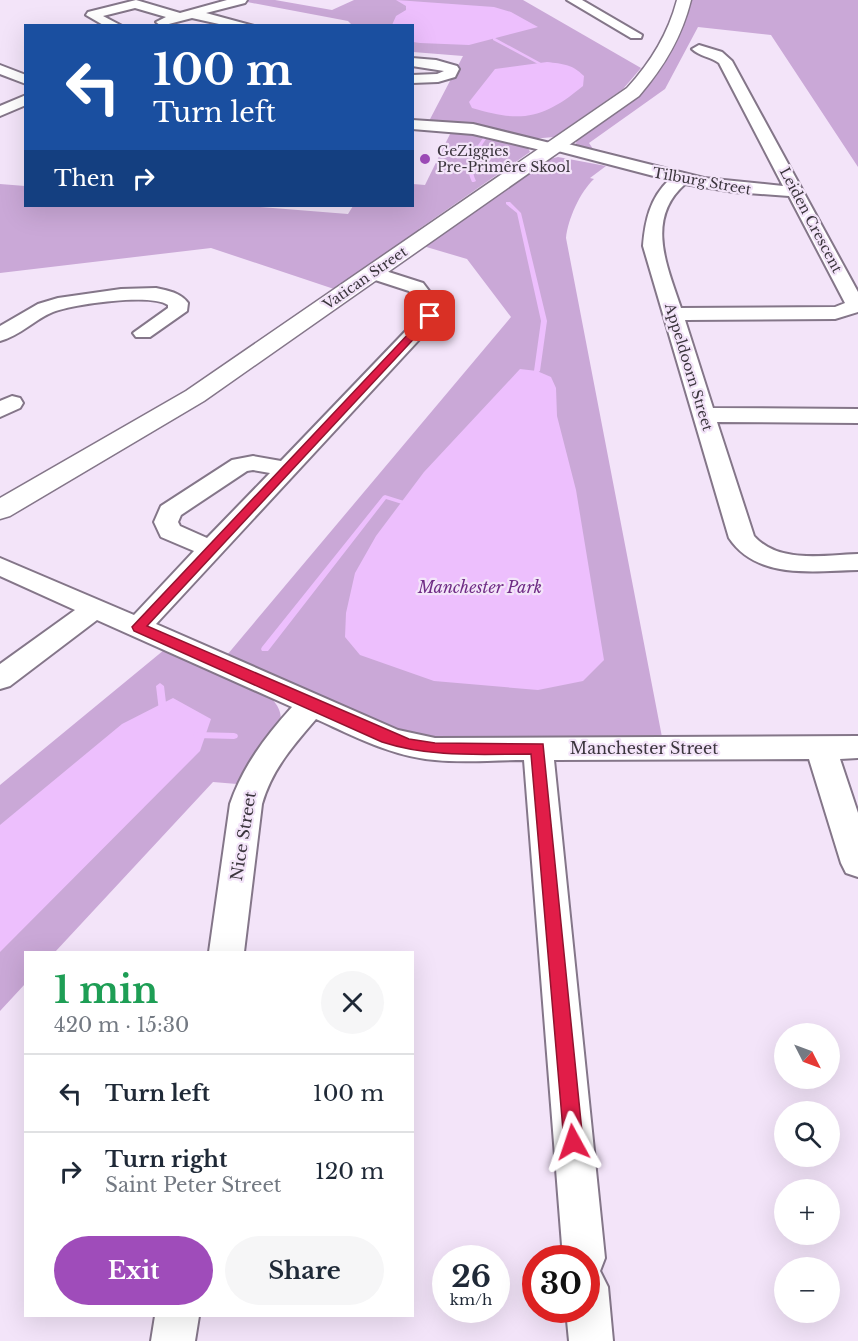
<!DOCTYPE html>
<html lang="en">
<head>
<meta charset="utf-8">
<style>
	body { margin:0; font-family:"Libre Baskerville",serif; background:#f6f6f7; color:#1f2937; height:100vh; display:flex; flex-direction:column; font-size:22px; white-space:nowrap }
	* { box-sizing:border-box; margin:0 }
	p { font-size:20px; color:#747a83 }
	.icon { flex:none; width:33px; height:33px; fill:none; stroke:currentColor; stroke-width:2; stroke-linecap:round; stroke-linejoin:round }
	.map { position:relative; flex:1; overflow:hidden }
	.side { position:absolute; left:24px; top:951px; width:390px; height:366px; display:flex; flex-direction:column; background:#fff; border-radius:0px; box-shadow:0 6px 24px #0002 }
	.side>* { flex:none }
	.top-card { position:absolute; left:24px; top:24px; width:390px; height:183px; border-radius:0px; box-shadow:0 6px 24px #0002; background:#1a4fa0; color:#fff; overflow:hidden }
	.needle { width:39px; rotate:132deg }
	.tools { position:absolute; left:774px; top:1023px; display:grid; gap:12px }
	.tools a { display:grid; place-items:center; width:66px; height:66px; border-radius:50%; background:#fff; box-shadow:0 6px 24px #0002; font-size:30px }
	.speed { position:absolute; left:432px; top:1245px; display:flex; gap:12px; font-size:30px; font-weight:700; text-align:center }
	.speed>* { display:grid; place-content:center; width:78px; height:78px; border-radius:50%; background:#fff; box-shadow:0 6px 24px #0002; line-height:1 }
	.speed small { font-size:15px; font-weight:400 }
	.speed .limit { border:9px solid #d22; background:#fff; color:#111 }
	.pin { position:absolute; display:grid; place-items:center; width:51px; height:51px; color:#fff; margin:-26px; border-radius:12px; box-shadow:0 3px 9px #0006 }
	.me { position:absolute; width:66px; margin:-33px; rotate:355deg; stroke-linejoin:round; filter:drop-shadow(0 0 4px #0008) }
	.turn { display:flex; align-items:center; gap:21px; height:126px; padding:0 30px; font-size:27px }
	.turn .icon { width:78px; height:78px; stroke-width:2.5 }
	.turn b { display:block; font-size:42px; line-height:51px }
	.then { display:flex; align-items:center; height:57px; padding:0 30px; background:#0003; gap:12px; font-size:22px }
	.round { display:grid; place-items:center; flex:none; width:63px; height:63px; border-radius:32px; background:#f6f6f7 }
	.head { display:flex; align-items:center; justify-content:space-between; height:102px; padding:0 30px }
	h1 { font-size:36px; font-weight:700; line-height:45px; color:#1e9e55 }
	.action { display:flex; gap:12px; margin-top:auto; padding:12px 30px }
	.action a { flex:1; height:69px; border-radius:36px; background:#9f4cba; color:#fff; font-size:24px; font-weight:700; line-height:69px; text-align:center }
	.action a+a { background:#f6f6f7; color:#1f2937 }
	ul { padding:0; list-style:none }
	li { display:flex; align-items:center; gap:18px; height:78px; padding:0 30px; border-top:2px solid #e0e1e3 }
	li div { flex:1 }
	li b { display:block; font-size:22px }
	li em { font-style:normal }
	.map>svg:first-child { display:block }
	.green { fill:#caa8d7 }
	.water { fill:#edbffd }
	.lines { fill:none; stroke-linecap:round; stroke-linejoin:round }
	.stream { fill:#edbffd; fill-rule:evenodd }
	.street-casing { stroke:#847689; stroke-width:4 }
	.secondary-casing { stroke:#847689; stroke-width:3 }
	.street { fill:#fff; fill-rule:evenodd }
	.secondary { fill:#fff; fill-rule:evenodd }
	.route { fill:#e11d48; stroke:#92132f; stroke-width:1.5 }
	.poi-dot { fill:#9f4cba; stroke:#f3e4f9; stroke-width:2 }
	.labels { text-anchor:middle; stroke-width:4.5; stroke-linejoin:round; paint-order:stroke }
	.far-poi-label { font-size:14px; fill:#3b353d; stroke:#f3e4f9; text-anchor:start }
	.far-street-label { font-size:14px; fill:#3b353d; stroke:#f3e4f9 }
	.park-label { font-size:16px; font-style:italic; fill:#6f2c85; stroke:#f3e4f9 }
	.street-label { font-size:16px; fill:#3b353d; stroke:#f3e4f9 }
</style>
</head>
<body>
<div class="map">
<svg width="858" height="1341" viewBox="0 0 858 1341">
	<rect width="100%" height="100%" fill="#f3e4f9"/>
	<path class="green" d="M246,0H275L332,10L354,0H523L641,68L623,89L554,137L531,139L428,123L463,56L413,52L412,26L352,25L348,21L242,1Z
		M690,0H858V167L771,35L698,27L665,89L589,143L593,149L591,151L576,144L577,137C600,121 627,107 646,88C667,67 683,28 690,0Z
		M452,130L465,131L522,146L528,148L530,152L419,229L423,231L337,290L211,248L0,273V184L25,186L26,206H249L348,214L353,206H412L413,184L425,185Z
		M558,157L606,166L590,178L594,179C580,192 568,219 566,238L662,737H427L393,728L227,655L511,317L467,259L423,246L546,160Z
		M164,650L272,699C295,724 267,740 251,759C245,766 242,776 237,784L213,782L55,952H26L25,984L0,1011V785Z"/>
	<path class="water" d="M396,0L494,7L511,12L538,27L469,45L420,43L413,42L412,26L392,25L396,16L406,10V6Z
		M547,62C563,64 572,64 584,76L583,86C543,119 522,123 472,108L469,102L495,69Z
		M520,369L537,371L551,377L556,388L557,416L576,490L604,660L583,681L538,690L434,681L360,655L345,637L346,613L355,573L376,536L424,472Z
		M173,698L211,719L200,751L0,952V825L122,724Z"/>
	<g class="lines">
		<path class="stream" d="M493,38H495L541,63L538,64L493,40Z
			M483,138L486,139C477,153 468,165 476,181L474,182H472C463,164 473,153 483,138Z
			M506,202H510L521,213L547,321L540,371L537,373L534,371L541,321L517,213L506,204Z
			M385,495L404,501L405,502L402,504L386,499L268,651H262L261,649L262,647L383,496Z
			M160,683L164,686L167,711L166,713H160L159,711L156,686Z
			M197,732L234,733L237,734L238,736L237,738L234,739L197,738L194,737L193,735L194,733Z"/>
		<defs>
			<path id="street" d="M136,0L180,13L227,0H247L245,3L206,13L254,26H228L192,18L161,26L156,22L166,17L135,8L103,16L122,26H105L86,15L88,12Z
				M567,0H582L642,35L641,38H631Z
				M699,45L722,52L732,61L858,292V312L835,319L685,320L713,408L858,409V423L717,422L754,536C779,564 824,555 858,554V570C814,571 757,580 729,538L643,246C645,221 650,198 669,180L558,151L553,153L473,134L412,129V120L473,124L550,143L556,141L704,178L783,186L719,63C711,57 699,56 692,49ZM685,184L734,192L789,196L845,303L835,307L681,308C667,266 645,219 685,184Z
				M412,58L436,60L457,66L459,69L455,77L438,82L412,83V75L437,74L444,71L412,66Z
				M0,65L26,75V84L0,74Z
				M26,95V105L0,116V106Z
				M373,267L423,283L442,308L441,316L156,624L398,730L435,738L858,736V758L840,759L858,813V877L846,873L841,863L809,759L554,760L605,1258L600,1271L608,1287L613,1341H569L566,1310H586V1258H563L524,760C495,760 464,763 435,760C393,757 354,736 316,719C293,746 272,769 262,804L244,952H209L230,804C243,766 265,737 292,707L97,620L10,686L0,689V664L75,610L0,576V558L134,615L194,551L161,537L154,522L161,506L232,460L253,456L281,461L421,315L422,308L409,291L366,277L364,273L366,269ZM253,470L270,473L207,538L180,526L178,522L181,515L247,471Z
				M156,288C168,291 180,292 188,303L187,311L150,337H136L133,333L168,308V305C151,293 73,304 53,312C35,319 20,336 0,341V326L38,304L58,298L121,289Z
				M12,396L20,398L23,403L20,408L0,417V401Z
				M155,1316H199L195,1341H151Z"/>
			<path id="secondary" d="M677,0H691C682,37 664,67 639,96L204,401L10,516L0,519V498L186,391L627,88C651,62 668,34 677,0Z"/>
		</defs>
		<use href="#street" class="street-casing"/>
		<use href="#secondary" class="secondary-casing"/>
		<use href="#street" class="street"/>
		<use href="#secondary" class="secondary"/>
	</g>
	<path class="route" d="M427,314L435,316L147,626L409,739L435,743L543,744L583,1142L580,1149L573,1151L567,1149L564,1142L531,754C481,754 431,758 382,742L134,631L132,627Z"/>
	<circle class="poi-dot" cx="425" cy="159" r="6"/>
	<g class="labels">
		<g class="far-poi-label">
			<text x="437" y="156">GeZiggies<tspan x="437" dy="16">Pre-Primêre Skool</tspan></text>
		</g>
		<g class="far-street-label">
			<text transform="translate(702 181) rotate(10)" y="5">Tilburg Street</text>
			<text transform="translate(811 220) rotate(62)" y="5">Leiden Crescent</text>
			<text transform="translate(365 278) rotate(-35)" y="5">Vatican Street</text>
			<text transform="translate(689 367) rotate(73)" y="5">Appeldoorn Street</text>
		</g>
		<g class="park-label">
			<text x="480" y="593">Manchester Park</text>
		</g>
		<g class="street-label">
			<text x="644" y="754">Manchester Street</text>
			<text transform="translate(243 836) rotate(-81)" y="6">Nice Street</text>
		</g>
	</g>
</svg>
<div class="tools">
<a><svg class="needle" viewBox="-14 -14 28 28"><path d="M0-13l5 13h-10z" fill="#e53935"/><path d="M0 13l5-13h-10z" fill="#747a83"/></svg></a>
<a><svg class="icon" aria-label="search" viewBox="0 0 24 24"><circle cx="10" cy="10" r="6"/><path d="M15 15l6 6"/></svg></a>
<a>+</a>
<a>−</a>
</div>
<div class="speed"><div>26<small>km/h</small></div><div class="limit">30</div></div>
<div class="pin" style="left:430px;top:316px;background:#d93025"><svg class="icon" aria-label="arrive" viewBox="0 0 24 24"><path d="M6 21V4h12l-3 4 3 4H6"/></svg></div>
<svg class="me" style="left:573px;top:1142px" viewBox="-20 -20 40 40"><path d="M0-17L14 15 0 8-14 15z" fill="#e11d48" stroke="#fff" stroke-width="4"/></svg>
<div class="top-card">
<div class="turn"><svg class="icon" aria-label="left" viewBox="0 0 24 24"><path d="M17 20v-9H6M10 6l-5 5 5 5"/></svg><div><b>100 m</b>Turn left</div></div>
<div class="then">Then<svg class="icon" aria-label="right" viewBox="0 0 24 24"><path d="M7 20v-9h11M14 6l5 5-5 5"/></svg></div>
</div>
<section class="side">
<div class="head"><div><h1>1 min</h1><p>420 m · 15:30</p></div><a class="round"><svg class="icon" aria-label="close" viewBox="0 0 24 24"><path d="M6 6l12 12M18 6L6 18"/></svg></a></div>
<ul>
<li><svg class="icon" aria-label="left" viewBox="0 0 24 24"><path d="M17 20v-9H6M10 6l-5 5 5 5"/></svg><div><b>Turn left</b></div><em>100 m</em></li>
<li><svg class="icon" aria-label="right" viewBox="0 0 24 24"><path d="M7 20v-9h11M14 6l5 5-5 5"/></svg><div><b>Turn right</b><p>Saint Peter Street</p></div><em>120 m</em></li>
</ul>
<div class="action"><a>Exit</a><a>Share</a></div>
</section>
</div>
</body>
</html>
